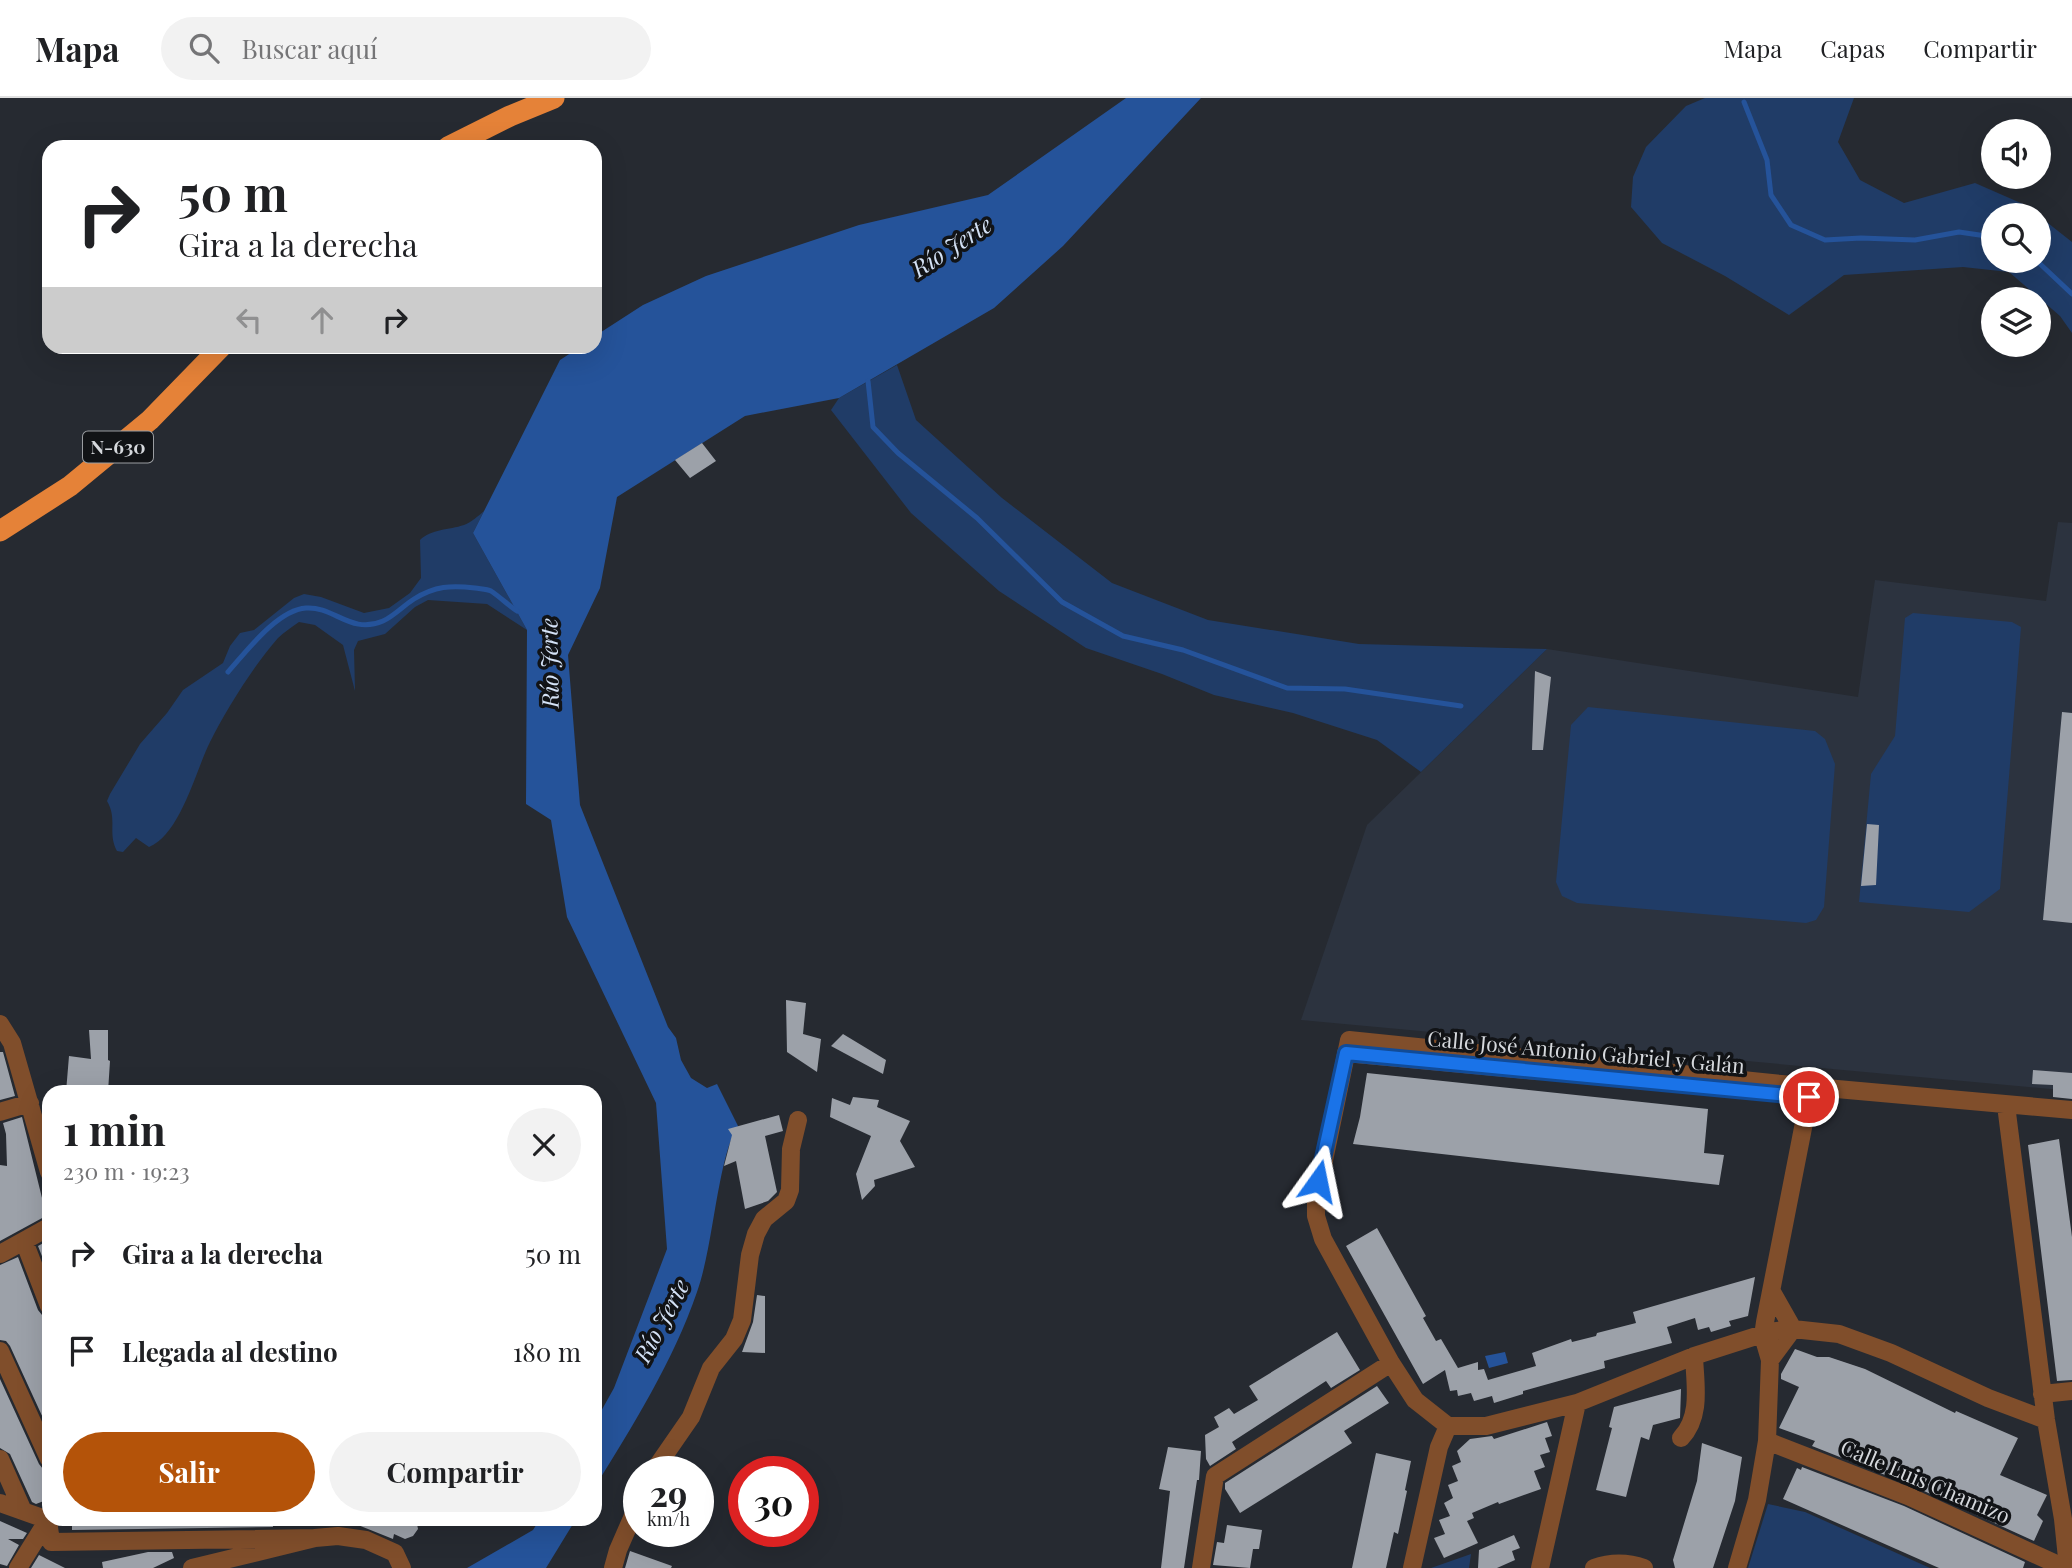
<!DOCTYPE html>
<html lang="es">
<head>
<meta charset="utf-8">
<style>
	body { margin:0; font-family:"Playfair Display",serif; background:#f2f2f2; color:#202124; height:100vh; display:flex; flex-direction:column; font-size:26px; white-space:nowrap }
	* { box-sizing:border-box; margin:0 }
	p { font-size:23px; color:#757577 }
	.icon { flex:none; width:38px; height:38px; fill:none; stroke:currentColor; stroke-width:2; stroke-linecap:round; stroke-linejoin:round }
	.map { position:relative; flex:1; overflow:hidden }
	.sheet { position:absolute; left:42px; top:987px; width:560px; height:441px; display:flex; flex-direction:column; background:#fff; border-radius:21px; box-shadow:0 7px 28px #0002 }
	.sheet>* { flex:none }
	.hud { position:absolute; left:42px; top:42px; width:560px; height:214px; border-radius:21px; box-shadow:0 7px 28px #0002; background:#fff; color:#202124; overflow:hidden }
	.buttons { position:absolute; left:1981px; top:21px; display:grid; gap:14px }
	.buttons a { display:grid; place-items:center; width:70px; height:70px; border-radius:50%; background:#fff; box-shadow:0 7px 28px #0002; font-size:35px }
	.speed { position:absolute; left:623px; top:1358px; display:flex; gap:14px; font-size:35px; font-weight:700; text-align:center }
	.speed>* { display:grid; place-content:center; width:91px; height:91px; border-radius:50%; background:#fff; box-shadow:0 7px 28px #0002; line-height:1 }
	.speed small { font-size:18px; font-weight:400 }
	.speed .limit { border:10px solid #d22; background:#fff; color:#111 }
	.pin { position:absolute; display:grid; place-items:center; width:60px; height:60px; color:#fff; margin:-30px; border:4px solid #fff; border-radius:50%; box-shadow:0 2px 7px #0007 }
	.me { position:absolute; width:77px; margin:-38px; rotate:12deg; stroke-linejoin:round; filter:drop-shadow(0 0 5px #0008) }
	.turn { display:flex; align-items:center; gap:24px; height:147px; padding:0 21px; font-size:32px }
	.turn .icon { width:91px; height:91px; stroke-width:2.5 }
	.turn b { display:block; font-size:49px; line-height:60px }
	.lanes { display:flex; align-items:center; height:66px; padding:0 21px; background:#0003; justify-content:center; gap:35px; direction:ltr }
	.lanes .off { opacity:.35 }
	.round { display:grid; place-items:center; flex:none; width:74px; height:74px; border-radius:37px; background:#f2f2f2 }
	.summary { display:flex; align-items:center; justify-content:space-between; height:119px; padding:0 21px }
	h1 { font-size:42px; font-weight:700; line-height:52px }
	.cta { display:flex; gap:14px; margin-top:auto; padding:14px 21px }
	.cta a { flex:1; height:80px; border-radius:42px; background:#b45309; color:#fff; font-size:28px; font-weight:700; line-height:80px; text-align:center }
	.cta a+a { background:#f2f2f2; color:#202124 }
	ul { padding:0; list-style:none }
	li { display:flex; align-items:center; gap:21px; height:98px; padding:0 21px }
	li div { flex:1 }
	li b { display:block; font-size:26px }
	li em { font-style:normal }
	header { display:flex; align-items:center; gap:42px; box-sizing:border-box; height:98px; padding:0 35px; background:#fff; border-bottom:2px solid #e0e0e0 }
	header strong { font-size:33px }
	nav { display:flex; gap:38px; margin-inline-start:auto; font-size:24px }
	.search { width:490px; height:63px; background:#f2f2f2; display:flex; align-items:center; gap:18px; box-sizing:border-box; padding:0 24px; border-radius:38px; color:#757577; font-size:26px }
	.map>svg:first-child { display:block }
	.built { fill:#2c333f }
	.green { fill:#203c67 }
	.water { fill:#25539a }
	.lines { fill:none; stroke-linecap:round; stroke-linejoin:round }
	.stream { stroke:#25539a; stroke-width:5 }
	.building { fill:#9ca1a9 }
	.street { stroke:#804e2b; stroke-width:18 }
	.highway { stroke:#e58238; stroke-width:21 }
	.route-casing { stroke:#114b97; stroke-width:18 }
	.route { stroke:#1a73e8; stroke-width:12 }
	.labels { text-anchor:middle; stroke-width:7; stroke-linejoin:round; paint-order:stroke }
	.shield { fill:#111316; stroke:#9a9da1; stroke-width:2 }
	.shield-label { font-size:19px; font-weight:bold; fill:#d5d8dc }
	.street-label { font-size:21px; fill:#d5d8dc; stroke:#111316 }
	.water-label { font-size:23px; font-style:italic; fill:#d4e2f6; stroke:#111316 }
</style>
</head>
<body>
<header>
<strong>Mapa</strong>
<div class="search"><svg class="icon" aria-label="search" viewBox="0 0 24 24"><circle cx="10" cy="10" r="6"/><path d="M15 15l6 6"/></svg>Buscar aquí</div>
<nav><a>Mapa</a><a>Capas</a><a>Compartir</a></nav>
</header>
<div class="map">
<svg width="2072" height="1470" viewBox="0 0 2072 1470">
	<rect width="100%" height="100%" fill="#262a31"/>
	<path class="built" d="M2058,424L2072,425V993L1301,922L1367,727L1547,551L1858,599L1875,482L2046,503Z"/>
	<path class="green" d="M1705,0H1854L1838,44L1860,82L1904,105L1975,85L2023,106L2037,117H1993V163H2039V118L2072,144V235L2060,218L2009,174L1963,169L1844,177L1789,217L1725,178L1662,145L1631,109L1633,79L1646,49L1686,8Z
		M897,267L916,322L1002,400L1112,485L1208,522L1359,546L1547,551L1421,674L1377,642L1293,615L1214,597L1162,576L1086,550L999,493L911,415L831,312L839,300Z
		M484,413L473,435L527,532L487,506L428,502L415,509L385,536L358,543L354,552L355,593L343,547L315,527L299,524C292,529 284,534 278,540C254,567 226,612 210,644C196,672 180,737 149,749L136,740L123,754L117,753C107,734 118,722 107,703L110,696L140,646L167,615L183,592L223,565L230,548L240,535L254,532L294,500L304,496L321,499L364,515L389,510L410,495L421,480L420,442C431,431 449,432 464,427C472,424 478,418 484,413Z
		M1913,515L2012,524L2021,529L2000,791L1969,814L1859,804L1871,676L1895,638L1905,520Z
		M1588,609L1815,633L1825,641L1835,666L1824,809L1816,822L1806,825L1577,805L1562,798L1556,784L1571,627Z
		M1768,1406L1805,1414L1930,1470H1748Z
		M1471,1456L1469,1470H1431Z"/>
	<path class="water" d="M1126,0H1201L1063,148L994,210L839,300L745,318L617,399L600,490L568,557L580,707L668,929L676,940L681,962L691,980L707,990L717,986L738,1028C728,1044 724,1065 720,1084C713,1118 708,1163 697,1194C673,1264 633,1327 595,1389V1324L614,1290L667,1151L656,1005L567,819L551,722L526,706L527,532L473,435L560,262L580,249L595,248V238L643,207L706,178L859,127L988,97Z
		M1505,1254L1508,1265L1489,1270L1485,1258Z
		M540,1421H576L546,1470H467L533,1432Z"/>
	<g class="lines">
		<path class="stream" d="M1744,4L1767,62L1771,97L1791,127L1825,142L1861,140L1915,142L1959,134L1993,139
			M2037,163L2072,196
			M868,283L873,329L898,355L977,420L1062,504L1123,538L1183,552L1287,590L1345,591L1461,608
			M228,574C246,554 277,512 306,510C334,508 351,537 383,523C394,518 403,508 414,501C435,488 451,487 475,490C481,491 487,491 491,493C500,499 508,507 517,513"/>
	</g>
	<path class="building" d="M702,345L716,363L690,380L675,362Z
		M1535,573L1551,579L1543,652H1532Z
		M2062,614L2072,615V825L2043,822Z
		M1867,726L1879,727L1876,787L1861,788Z
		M786,902L806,905L803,936L821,941L817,974L787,954Z
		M89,932H108V962L110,963L108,994H66L69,958L91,961Z
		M843,936L886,962L883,976L831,948Z
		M0,954H3L15,998L0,1002Z
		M2033,972L2072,975V1001L2053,999V987L2032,986Z
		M1367,975L1708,1011L1704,1055L1724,1057L1719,1087L1353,1046L1360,1019Z
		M853,999L879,1002L877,1009L910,1023L900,1043L915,1069L874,1082L875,1088L862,1102L856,1076L871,1038L830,1019L832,1000L850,1007Z
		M779,1017L783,1033L765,1038L777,1094L768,1103L745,1111L736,1063L724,1068L732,1037L728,1031Z
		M22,1019L43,1104L44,1119L0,1143V1067L7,1068L6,1036L3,1025Z
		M2059,1041L2072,1139V1282L2057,1283L2028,1047Z
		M1377,1130L1426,1218L1423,1220L1436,1243L1441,1241L1458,1270L1478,1264V1272L1484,1271L1488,1282L1536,1268L1532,1255L1571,1241L1572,1244L1596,1238L1597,1235L1636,1225L1633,1214L1755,1179L1748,1218L1729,1223L1731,1228L1711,1234L1709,1229L1698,1232L1695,1220L1667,1229L1672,1245L1604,1263L1605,1270L1523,1293V1296L1494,1305L1492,1298L1474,1303L1471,1295L1458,1298L1457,1292L1450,1293L1445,1272L1423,1286L1346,1148Z
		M49,1142V1176L38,1148Z
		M18,1159L38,1212L42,1217L49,1219V1333L10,1248L6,1243L0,1242V1167Z
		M757,1197L765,1198V1255L742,1254L753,1224Z
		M1337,1234L1360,1272L1331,1290L1326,1283L1232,1344L1236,1351L1210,1368L1206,1361L1205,1337L1219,1329L1214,1319L1229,1310L1234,1316L1258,1302L1249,1288Z
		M1795,1251L1817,1259H1829L1865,1271L1955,1315L1956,1313L2018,1340L2000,1377L2047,1397L2037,1417L2043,1423L2034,1443L1913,1388L1812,1348L1815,1343L1779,1330L1799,1289L1781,1281V1276Z
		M0,1281L39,1366L43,1371L49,1372V1401L36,1406L32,1404L10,1356L0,1350Z
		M1377,1288L1389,1305L1344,1333L1352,1345L1240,1415L1225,1391V1385Z
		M1681,1291L1680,1320L1653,1327L1649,1342L1641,1339L1626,1399L1596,1392L1612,1330L1609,1329L1614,1309Z
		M1547,1324L1552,1338L1545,1340L1550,1354L1540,1357L1545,1369L1534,1373L1541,1391L1499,1406L1498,1404L1472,1415L1474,1420L1467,1423L1478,1445L1444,1460L1434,1440L1445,1436L1439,1422L1450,1418L1444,1405L1453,1400L1448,1387L1458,1383L1452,1368L1461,1364L1457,1353L1470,1341L1492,1338L1494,1341Z
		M1702,1345L1742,1359L1735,1403L1713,1470H1675L1673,1462L1697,1383Z
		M1168,1349L1201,1353L1199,1382H1197L1184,1470H1161L1170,1393L1159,1391Z
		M1376,1355L1411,1363L1405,1392L1407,1393L1398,1436L1394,1434L1386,1470H1352Z
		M1802,1369L1904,1408L2025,1464L2023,1470H1939L1783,1401L1797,1370L1801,1372Z
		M72,1421H272L273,1429L72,1432Z
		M343,1421H416L418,1431L413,1438L405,1441L394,1436L393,1441Z
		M0,1423L27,1435L23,1441H8L19,1447L7,1468L0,1466Z
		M1227,1427L1262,1432L1259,1451H1253L1250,1470L1213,1467L1217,1444L1224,1445Z
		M1514,1437L1520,1450L1512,1453L1515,1462L1497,1470H1478L1479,1452Z
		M630,1453L672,1468L671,1470H625Z
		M148,1454H172L174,1460L153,1470H103L102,1464Z
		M39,1457L65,1470H31Z"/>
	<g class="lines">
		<path class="street" d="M0,926L12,945L49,1074
			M1346,955L1538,973
			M0,1014L30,1005
			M2007,1015L2046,1322L2063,1421L2068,1470
			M24,1143L49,1208
			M0,1156L49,1129
			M0,1253L49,1361
			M1770,1262L1793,1231L1772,1194
			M2042,1296L2072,1293
			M2046,1322L1988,1300L1891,1255L1839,1236L1793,1231L1769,1234L1694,1258L1577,1305L1486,1328H1448L1415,1302L1391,1265L1323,1141L1316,1118V1101L1349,942L1781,986L2072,1012
			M1681,1340C1702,1318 1695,1286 1694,1258
			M1767,1343L1908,1398L2065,1470
			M0,1361L23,1413
			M653,1374L691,1319L711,1270L734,1241L742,1222L750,1157L756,1136L764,1121L786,1103L790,1092L791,1051L798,1022
			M0,1405L48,1422L51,1444L315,1440
			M18,1470L49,1420
			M192,1470L315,1440L338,1438L366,1442L395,1455L402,1470
			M613,1470L618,1452L639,1404
			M1201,1470L1215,1378L1391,1265
			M1412,1470L1439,1349L1448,1328
			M1540,1470L1577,1305
			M1594,1470C1611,1464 1627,1464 1644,1470
			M1737,1470L1757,1402L1767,1343L1770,1262L1763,1238L1765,1224L1811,989"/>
		<path class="highway" d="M448,49L510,18L554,0
			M0,433L70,388L150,322L222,248"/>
	</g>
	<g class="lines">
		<defs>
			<path id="route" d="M1318,1083L1346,955L1809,999"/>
		</defs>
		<use href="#route" class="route-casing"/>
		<use href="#route" class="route"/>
	</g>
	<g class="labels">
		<rect class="shield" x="83" y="333.5" width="70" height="31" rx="5"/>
		<g class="shield-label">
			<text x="118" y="356">N-630</text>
		</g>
		<g class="street-label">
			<text transform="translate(1586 955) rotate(5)" y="7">Calle José Antonio Gabriel y Galán</text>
			<text transform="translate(1925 1384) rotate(23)" y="7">Calle Luis Chamizo</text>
		</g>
		<g class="water-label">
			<text transform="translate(952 149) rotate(-33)" y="8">Río Jerte</text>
			<text transform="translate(550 565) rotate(-91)" y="8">Río Jerte</text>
			<text transform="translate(662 1223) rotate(-62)" y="8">Río Jerte</text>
		</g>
	</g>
</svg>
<div class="buttons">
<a><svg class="icon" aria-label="sound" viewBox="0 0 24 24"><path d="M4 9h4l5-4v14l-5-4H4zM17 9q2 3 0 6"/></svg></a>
<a><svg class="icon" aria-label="search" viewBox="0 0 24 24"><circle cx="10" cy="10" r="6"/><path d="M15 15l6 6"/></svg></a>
<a><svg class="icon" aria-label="layers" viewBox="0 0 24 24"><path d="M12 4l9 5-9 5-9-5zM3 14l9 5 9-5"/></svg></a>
</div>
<div class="speed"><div>29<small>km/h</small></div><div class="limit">30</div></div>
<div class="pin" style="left:1809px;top:999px;background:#d93025"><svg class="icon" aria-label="arrive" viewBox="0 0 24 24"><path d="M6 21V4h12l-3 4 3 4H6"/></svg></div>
<svg class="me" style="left:1318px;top:1083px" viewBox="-20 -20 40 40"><path d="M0-17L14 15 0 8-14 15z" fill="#1a73e8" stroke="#fff" stroke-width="4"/></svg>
<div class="hud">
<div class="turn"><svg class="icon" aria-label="right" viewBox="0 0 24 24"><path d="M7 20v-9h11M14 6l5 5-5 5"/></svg><div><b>50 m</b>Gira a la derecha</div></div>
<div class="lanes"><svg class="icon off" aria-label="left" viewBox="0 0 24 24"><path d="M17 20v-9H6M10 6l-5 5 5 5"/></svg><svg class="icon off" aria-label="ahead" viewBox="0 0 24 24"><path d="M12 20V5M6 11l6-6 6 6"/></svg><svg class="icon" aria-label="right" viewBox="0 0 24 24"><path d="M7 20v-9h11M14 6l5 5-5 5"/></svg></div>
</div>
<section class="sheet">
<div class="summary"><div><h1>1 min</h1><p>230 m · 19:23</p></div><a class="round"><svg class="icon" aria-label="close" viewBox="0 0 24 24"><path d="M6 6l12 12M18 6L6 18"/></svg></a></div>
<ul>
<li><svg class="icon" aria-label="right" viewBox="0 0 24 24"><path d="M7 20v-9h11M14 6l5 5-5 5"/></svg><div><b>Gira a la derecha</b></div><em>50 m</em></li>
<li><svg class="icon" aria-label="arrive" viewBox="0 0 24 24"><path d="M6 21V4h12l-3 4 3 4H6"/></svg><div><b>Llegada al destino</b></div><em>180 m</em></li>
</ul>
<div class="cta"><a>Salir</a><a>Compartir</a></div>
</section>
</div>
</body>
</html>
